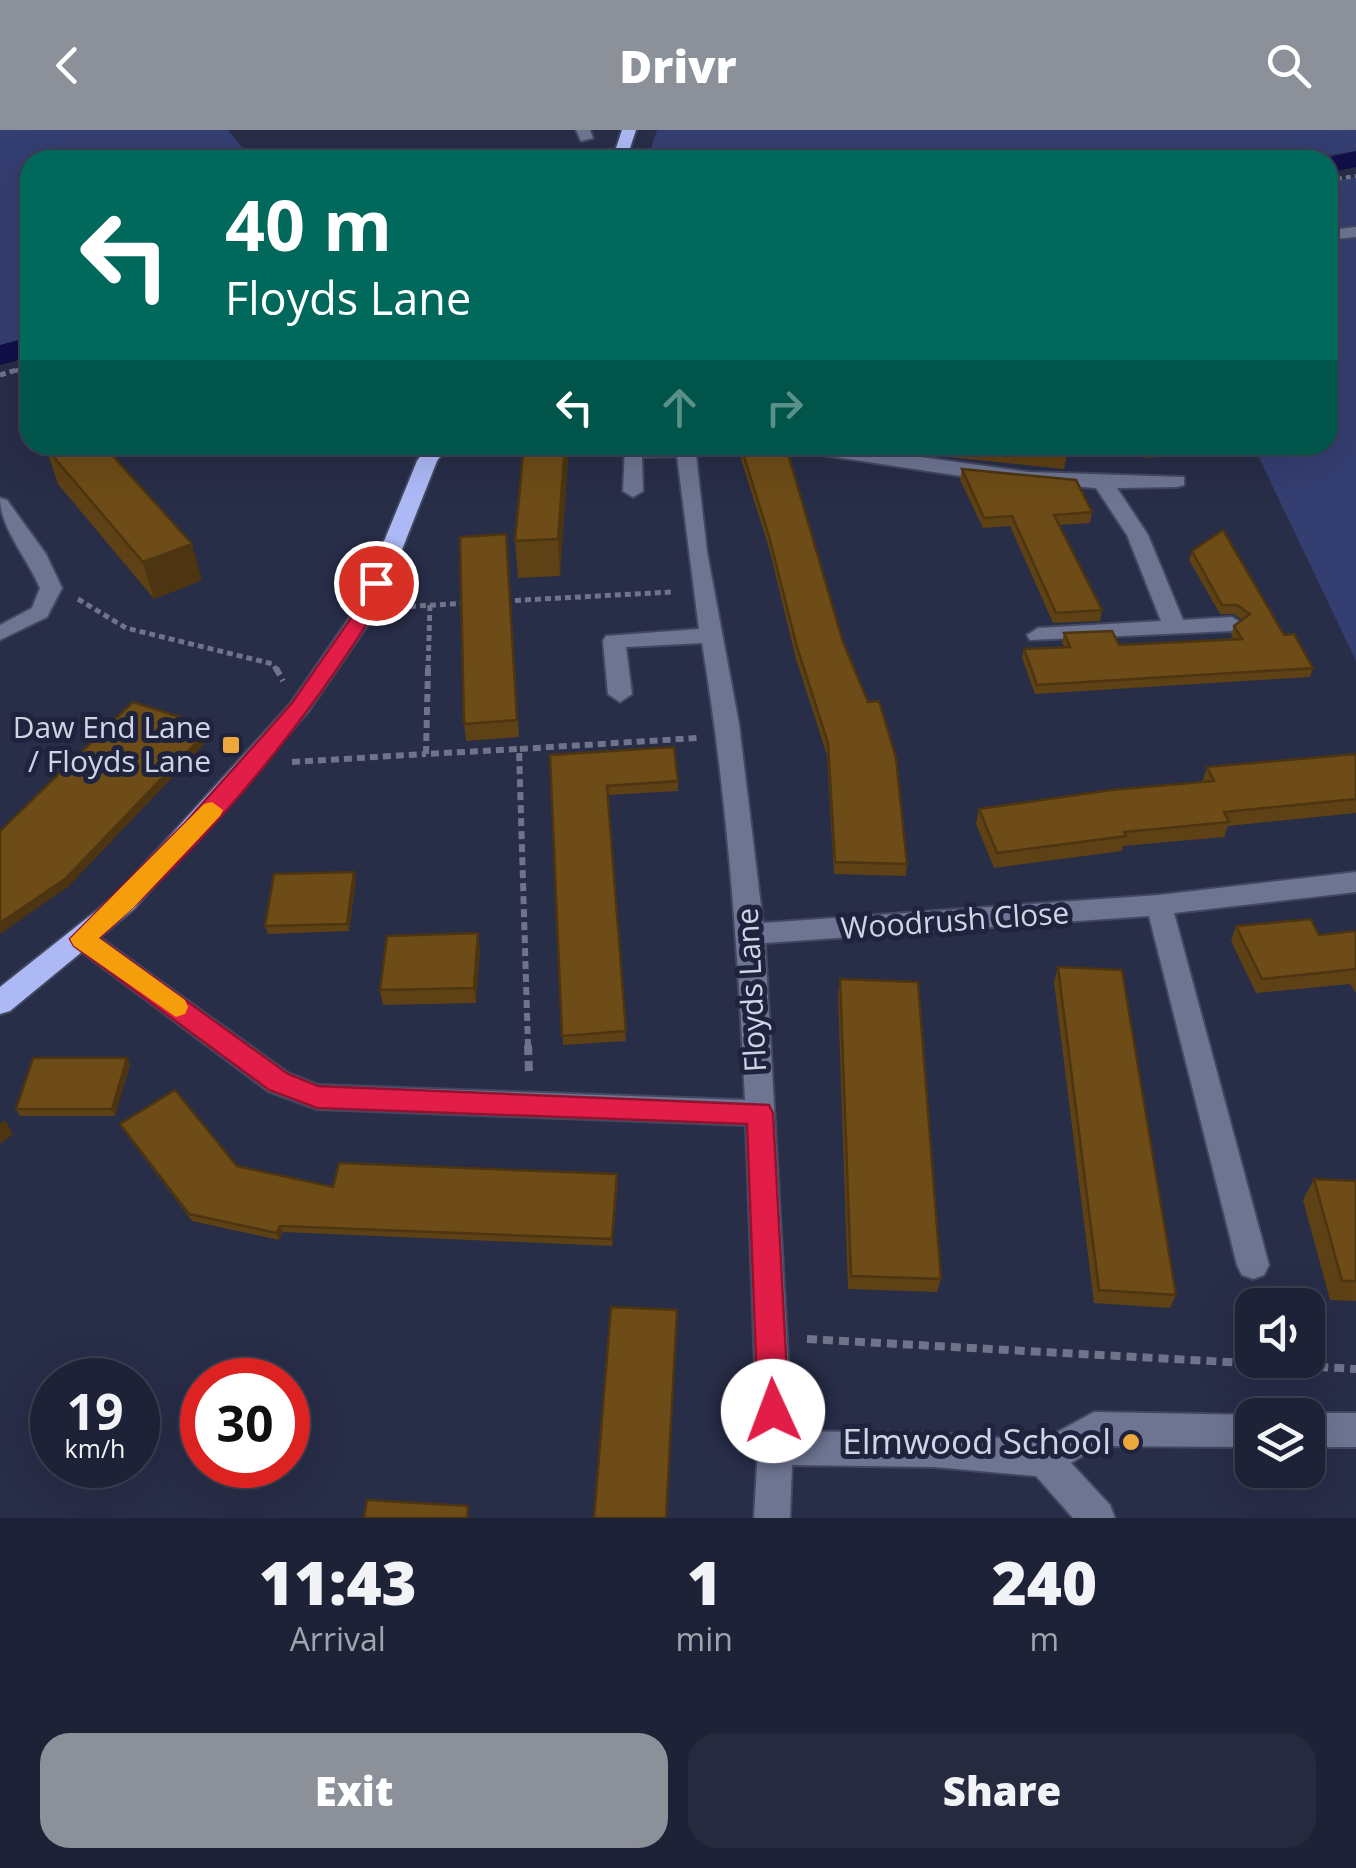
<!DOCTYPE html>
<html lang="en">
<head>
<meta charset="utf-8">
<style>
	body { margin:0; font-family:"Open Sans",sans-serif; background:#262a3e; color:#f1f3f6; height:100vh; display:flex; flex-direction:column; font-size:38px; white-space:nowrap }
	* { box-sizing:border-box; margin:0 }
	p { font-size:32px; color:#a1a4ad }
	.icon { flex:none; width:55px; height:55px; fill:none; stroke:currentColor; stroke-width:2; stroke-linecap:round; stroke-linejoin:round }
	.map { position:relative; height:1388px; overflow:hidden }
	.sheet { display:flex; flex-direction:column; background:#1e2236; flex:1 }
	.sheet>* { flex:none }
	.banner { position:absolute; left:20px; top:20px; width:1318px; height:305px; border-radius:30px; box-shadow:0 10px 40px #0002,0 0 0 2px #3c3f51; background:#00695c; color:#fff; overflow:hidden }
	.buttons { position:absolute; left:1235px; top:1158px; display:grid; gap:20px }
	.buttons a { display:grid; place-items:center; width:90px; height:90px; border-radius:20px; background:#1e2236; box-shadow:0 10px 40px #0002,0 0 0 2px #3c3f51; font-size:50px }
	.speed { position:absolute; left:30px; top:1228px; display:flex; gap:20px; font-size:50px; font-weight:700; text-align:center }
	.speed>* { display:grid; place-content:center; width:130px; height:130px; border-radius:50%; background:#1e2236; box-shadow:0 10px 40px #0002,0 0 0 2px #3c3f51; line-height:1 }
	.speed small { font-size:25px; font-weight:400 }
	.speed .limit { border:15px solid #d22; background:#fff; color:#111 }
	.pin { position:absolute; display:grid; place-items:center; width:85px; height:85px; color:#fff; margin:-42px; border:5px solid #fff; border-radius:50%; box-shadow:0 2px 10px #0007 }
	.me { position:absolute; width:110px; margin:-55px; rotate:358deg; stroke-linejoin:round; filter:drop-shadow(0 0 8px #0008) }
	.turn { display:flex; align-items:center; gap:35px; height:210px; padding:0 40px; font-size:45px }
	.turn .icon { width:130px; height:130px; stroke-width:2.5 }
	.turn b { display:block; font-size:70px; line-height:85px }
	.lanes { display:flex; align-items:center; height:95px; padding:0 40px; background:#0003; justify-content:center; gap:50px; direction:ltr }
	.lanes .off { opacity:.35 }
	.eta { display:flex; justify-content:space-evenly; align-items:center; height:170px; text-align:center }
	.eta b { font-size:60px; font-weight:800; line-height:70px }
	.button { display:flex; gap:20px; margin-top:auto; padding:20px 40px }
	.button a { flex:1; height:115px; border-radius:30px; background:#8c9099; color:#fff; font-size:40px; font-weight:800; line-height:115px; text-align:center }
	.button a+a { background:#262a3e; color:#f1f3f6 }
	header { display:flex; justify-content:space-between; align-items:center; height:130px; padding:0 40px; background:#8c9099; color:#fff; font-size:45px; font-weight:800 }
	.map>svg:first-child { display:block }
	.green { fill:#353e71 }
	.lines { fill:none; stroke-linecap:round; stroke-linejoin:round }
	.canal { fill:#100f48; fill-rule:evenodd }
	.minor-casing { stroke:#434861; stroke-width:4 }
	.major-casing { stroke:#434861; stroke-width:4 }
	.path-far3 { stroke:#70748b; stroke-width:4; stroke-dasharray:5 4; stroke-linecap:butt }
	.path-far2 { stroke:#70748b; stroke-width:5; stroke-dasharray:6 4; stroke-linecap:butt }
	.path-far1 { stroke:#70748b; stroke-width:6; stroke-dasharray:8 5; stroke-linecap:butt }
	.path { stroke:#70748b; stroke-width:8; stroke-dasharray:10 6; stroke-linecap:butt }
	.minor { fill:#6e7592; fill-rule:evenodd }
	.major { fill:#acb9f5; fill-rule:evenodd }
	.wall { fill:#5e4114 }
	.shaded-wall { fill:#4c3510 }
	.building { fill:#6d4c17; stroke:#4c3510; stroke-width:2.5 }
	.route { fill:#e11d48; stroke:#92132f; stroke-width:2.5 }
	.slow { fill:#f59e0b }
	.poi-dot { fill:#eda83b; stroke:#1f233d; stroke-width:4 }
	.labels { text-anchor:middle; stroke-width:10; stroke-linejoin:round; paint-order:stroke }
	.poi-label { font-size:30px; fill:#d0d4e5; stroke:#1f233d; text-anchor:end }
	.street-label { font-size:30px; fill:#d0d4e5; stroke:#1f233d }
	.near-poi-label { font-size:35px; fill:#d0d4e5; stroke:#1f233d; text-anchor:end }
</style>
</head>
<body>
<header><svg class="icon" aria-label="back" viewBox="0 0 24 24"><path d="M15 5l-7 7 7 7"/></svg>Drivr<svg class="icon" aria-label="search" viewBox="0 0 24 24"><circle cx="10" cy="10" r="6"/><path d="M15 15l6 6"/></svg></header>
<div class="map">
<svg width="1356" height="1388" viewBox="0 0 1356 1388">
	<rect width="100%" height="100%" fill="#282d48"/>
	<path class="green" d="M0,0H228L252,30H30V209L0,216Z
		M657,0H1356V21L1296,30H647Z
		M1356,47V531L1253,315H1328V53Z"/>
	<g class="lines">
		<path class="canal" d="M1356,21V37L1328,43V30H1318Z
			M30,207V227L0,235V215Z"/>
		<defs>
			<path id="minor" d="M576,0H590L593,8L581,11Z
				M1356,97V107L1328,110V100Z
				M660,315H833L1029,342L1184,347V355L1177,357L1117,358L1148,405L1183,490L1232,487L1243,494L1232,501L1030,510L1027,505L1038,498L1161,491L1127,405L1096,358L980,349L822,325H696L707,422L739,594L763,793L1159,765L1356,742V762L1174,783L1269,1135L1264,1145L1253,1149L1242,1145L1237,1135L1149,786L765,813L792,1301L935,1303L1041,1311L1094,1282L1257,1285H1252V1317L1098,1316L1071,1333L1110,1375L1115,1388H1073L1036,1346L935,1337L792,1335L790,1388H754L758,1318L746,995L317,979L268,961L74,816L70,809L74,802L83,799L92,802L288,943L318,955L745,970C738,817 727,664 702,513L626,517L632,564L620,572L608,564L603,511L606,506L699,499L677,326L642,327L643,361L633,367L623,361L625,318Z
				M0,368L7,370L46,424L62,458L47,487L0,510V495L32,478L40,458C28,429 0,398 0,368Z
				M1308,1283H1356V1317H1308V1285H1303Z"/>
			<path id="major" d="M622,0H636L626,30H612Z
				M428,315H448L437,331L379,478L307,583L134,779L10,881L0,884V857L116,765L291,573L357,477L417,331Z"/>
		</defs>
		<use href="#minor" class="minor-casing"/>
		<use href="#major" class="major-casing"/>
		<path class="path-far3" d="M1328,50L1356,46
			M15,241L30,236"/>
		<path class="path-far2" d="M0,245L23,238
			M78,469L126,498L273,534L277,541
			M505,471L672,462
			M400,477L468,473
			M428,541L430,475"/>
		<path class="path-far1" d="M276,538L283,551
			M428,538L426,624L519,619
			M292,632L426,624
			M528,917L519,619L697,608"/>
		<path class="path" d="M528,915L529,943
			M807,1209L1356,1239"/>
		<use href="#minor" class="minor"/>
		<use href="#major" class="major"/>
	</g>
	<path class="wall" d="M569,315L560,446L518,448L515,411Z
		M944,315H1062L1067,325L1064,339L949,327Z
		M1138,315H1234L1232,322L1145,328Z
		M741,317L907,734L906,746L834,744L827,625L796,529L769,418L741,329Z
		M46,318L202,450L154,469L58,354Z
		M962,339L1092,382L1090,393L1059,395L1102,480L1100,491L1053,493L1010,396L983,398L960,350Z
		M508,420L519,607L466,611L464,594Z
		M1192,421L1284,505L1313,538L1310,547L1035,564L1022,528L1024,519L1064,517L1062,512L1064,503L1119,515L1234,510L1231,505L1234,496L1242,490L1234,484H1220L1189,430Z
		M1356,624V683L1228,696L1224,707L1123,716L1122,721L994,738L976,694L979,679L1202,652L1207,637Z
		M550,625L678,651V661L608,665L626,911L563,915Z
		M356,749L349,801L268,804L265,796Z
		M1236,796L1319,805L1356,801V863L1350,854L1256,863L1231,811Z
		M480,818L476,873L383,875L380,860Z
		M1058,837L1176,1165L1170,1178L1094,1173L1054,852Z
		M840,849L941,1149L937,1162L848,1159L838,864Z
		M127,928L130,935L115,986H20L16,979Z
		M120,994L237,1036L333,1057L618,1051L612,1116L283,1102L279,1110L192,1091L124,1001Z
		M1314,1049L1356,1051V1171L1330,1170L1303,1070Z"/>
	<path class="shaded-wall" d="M565,315H569L560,446L558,409Z
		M192,414L202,450L154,469L143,432Z
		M211,597L213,605L68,757L0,804V793Z
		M354,742L356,749L349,801L347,794Z
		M478,803L480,818L476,873L474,858Z
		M127,928L130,935L115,986L112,979Z
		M5,990L13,1004L0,1014V994Z
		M280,1096L283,1102L279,1110L277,1103Z"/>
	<path class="building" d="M56,315H103L192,414L143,432L46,318Z
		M524,315H565L558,409L515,411Z
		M972,315H1062L1067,325Z
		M741,317H786L843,512L868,572L879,571L896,628L907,734L835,732L828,613L797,517L769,406Z
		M962,339L1076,350L1092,382L1054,385L1102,480L1056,483L1012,386L984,388Z
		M1223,400L1284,505L1294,504L1313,538L1037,555L1024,519L1070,517L1064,503L1112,501L1119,515L1242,509L1234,496L1250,484L1237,475H1222L1192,421Z
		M506,404L517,590L464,594L460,407Z
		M133,572L211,597L65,749L0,793V701Z
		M674,617L678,651L607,656L626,901L562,906L550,625Z
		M1356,624V669L1224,682L1229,692L1124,702L1126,706L997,723L979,679L1111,660L1214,651L1207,637Z
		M354,742L347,794L265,796L274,744Z
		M1311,789L1319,805L1356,801V839L1262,849L1236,796Z
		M478,803L474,858L380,860L387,806Z
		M1058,837L1122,840L1176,1165L1099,1160Z
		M840,849L918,852L941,1149L851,1146Z
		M33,928H127L112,979H16Z
		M175,960L237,1036L333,1057L339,1033L617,1044L612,1109L280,1096L277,1103L189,1084L120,994Z
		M1314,1049L1356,1051V1151H1342Z
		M611,1177L677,1180L666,1388H594Z
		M367,1370L468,1376L467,1388H364Z"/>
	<path class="route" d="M376,447L386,453C375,485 356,511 337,539C272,634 186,732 99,808L288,944L318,956L769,975L773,983L789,1281L784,1292L773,1296L762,1292L758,1281L747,994L317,978L269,960L74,816L70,809L184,694L292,573L358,478L366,453Z"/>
	<path class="slow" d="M212,672L223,680L220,686L133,778L99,808L185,870L188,877L185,884L176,887L74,816L70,809L204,674Z"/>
	<g class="poi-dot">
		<rect x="221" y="605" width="20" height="20" rx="5"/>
		<circle cx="1131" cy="1312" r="10"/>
	</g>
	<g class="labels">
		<g class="poi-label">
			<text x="211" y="608">Daw End Lane<tspan x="211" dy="34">/ Floyds Lane</tspan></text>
		</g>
		<g class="street-label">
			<text transform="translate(955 791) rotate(-4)" y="10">Woodrush Close</text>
			<text transform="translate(752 860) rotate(-93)" y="10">Floyds Lane</text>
		</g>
		<g class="near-poi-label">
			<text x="1111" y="1324">Elmwood School</text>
		</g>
	</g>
</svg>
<div class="buttons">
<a><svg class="icon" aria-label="sound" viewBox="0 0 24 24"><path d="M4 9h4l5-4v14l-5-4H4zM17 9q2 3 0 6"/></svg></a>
<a><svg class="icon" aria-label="layers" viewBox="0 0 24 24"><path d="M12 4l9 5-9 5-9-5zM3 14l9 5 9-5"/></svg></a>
</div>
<div class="speed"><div>19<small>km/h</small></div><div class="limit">30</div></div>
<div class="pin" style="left:376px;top:453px;background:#d93025"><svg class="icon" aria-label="arrive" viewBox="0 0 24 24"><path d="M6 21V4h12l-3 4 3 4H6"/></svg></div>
<svg class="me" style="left:773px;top:1281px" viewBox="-20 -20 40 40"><circle r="19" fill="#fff"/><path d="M0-13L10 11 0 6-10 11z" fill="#e11d48"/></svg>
<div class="banner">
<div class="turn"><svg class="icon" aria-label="left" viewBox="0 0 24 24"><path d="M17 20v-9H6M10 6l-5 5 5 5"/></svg><div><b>40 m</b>Floyds Lane</div></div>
<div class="lanes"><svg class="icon" aria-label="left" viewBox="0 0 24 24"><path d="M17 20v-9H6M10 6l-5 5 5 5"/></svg><svg class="icon off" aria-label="ahead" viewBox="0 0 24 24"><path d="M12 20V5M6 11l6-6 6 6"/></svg><svg class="icon off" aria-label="right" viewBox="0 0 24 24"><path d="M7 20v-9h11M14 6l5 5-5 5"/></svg></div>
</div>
</div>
<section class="sheet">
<div class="eta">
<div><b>11:43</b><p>Arrival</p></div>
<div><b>1</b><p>min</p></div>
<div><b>240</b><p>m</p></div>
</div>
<div class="button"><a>Exit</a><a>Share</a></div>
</section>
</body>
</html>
